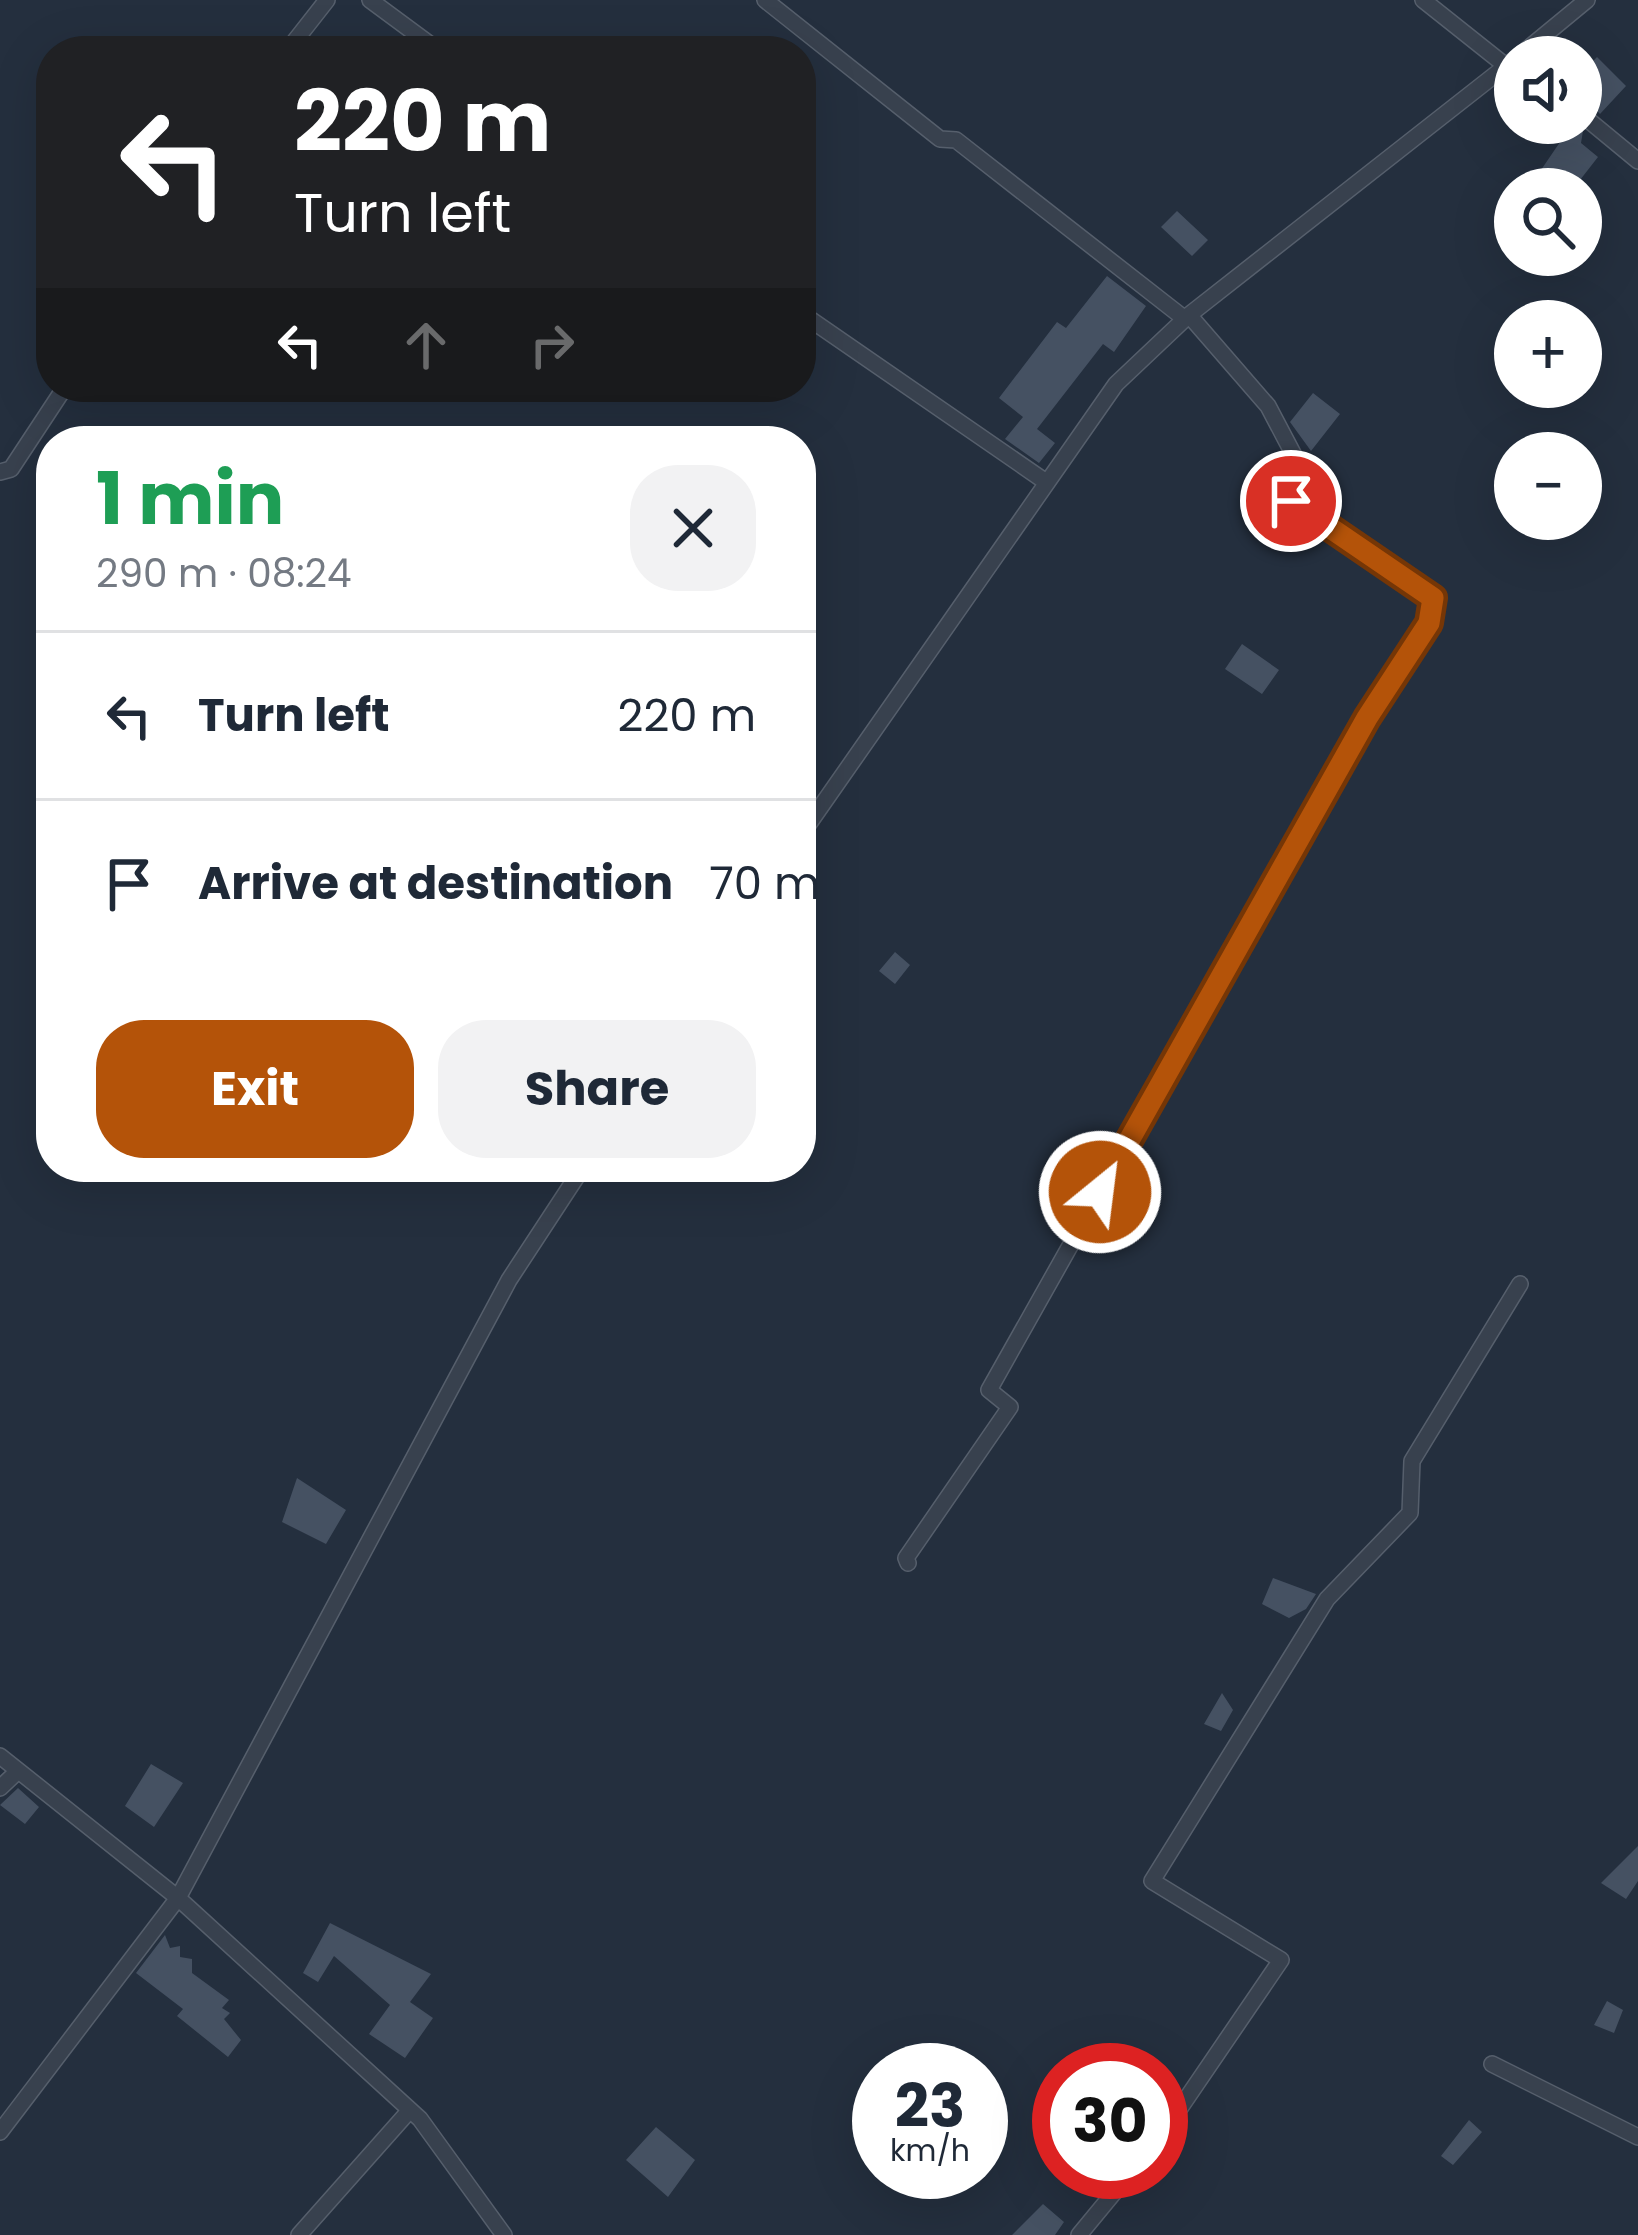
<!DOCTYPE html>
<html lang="en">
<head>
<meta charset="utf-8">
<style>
	body { margin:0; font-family:Poppins,sans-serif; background:#f2f2f3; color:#1f2937; height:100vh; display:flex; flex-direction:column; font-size:45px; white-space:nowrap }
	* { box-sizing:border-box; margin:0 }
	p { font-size:39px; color:#747a83 }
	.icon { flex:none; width:66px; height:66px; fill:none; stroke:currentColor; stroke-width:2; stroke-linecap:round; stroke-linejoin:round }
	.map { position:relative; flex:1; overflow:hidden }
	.details { position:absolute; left:36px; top:426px; width:780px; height:756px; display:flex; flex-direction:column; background:#fff; border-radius:48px; box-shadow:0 12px 48px #0002 }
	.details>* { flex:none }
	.hud { position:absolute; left:36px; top:36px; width:780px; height:366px; border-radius:48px; box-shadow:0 12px 48px #0002; background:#202124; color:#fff; overflow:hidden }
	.buttons { position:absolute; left:1494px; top:36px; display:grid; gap:24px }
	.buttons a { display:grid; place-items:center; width:108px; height:108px; border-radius:50%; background:#fff; box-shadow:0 12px 48px #0002; font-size:60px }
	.speed { position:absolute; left:852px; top:2043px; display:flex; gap:24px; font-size:60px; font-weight:700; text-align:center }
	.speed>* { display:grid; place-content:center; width:156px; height:156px; border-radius:50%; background:#fff; box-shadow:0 12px 48px #0002; line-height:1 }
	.speed small { font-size:30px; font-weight:400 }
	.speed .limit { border:18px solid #d22; background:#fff; color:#111 }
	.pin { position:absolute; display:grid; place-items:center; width:102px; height:102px; color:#fff; margin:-51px; border:6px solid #fff; border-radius:50%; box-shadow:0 3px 12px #0007 }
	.me { position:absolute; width:132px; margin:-66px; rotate:29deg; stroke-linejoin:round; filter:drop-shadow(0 0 9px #0008) }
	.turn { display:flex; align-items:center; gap:42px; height:252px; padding:0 60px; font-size:54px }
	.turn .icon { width:156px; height:156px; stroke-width:2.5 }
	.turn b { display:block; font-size:84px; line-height:102px }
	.lanes { display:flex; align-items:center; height:114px; padding:0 60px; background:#0003; justify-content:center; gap:60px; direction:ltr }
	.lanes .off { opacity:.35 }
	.round { display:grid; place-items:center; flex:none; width:126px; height:126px; border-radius:48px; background:#f2f2f3 }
	.headline { display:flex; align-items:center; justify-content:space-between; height:204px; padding:0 60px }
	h1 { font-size:72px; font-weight:700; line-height:90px; color:#1e9e55 }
	.primary-button { display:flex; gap:24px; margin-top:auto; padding:24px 60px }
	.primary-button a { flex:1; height:138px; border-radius:48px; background:#b45309; color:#fff; font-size:48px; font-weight:700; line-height:138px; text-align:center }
	.primary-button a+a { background:#f2f2f3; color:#1f2937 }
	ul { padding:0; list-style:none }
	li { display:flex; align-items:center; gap:36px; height:168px; padding:0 60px; border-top:3px solid #e0e1e3 }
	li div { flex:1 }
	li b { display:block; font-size:45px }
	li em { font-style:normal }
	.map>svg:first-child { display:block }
	.building { fill:#455162 }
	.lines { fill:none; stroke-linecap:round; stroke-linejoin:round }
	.street-casing { stroke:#565f6c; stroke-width:18 }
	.street { stroke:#38414e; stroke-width:15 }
	.route-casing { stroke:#753606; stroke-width:30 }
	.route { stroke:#b45309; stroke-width:21 }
</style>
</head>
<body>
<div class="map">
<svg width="1638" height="2235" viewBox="0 0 1638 2235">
	<rect width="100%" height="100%" fill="#242f3e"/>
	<path class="building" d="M1597,57L1626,86L1600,114L1581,94V74Z
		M1573,123L1583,131L1581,143L1598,157L1573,189H1528Z
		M1177,211L1208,240L1192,256L1161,227Z
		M1107,276L1146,306L1114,352L1103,344L1037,429L1055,443L1039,463L1005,439L1023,417L999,398L1057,322L1066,328Z
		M1313,393L1340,414L1311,451L1290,422Z
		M1242,644L1279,670L1262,694L1225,669Z
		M895,952L910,965L895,984L879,971Z
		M297,1478L346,1510L326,1544L282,1522Z
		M1273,1578L1316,1594L1306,1609L1289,1618L1262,1604Z
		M1222,1693L1233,1710L1221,1731L1204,1724Z
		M151,1764L183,1783L154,1827L125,1806Z
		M18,1788L39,1807L25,1824L0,1805Z
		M1638,1846V1881L1626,1899L1601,1883Z
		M330,1923L431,1974L410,2002L433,2018L405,2058L369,2034L390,2005L334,1956L318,1982L303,1973Z
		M165,1935L170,1948L180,1946V1957L192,1959V1973L229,2000L222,2008L230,2013L224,2019L241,2040L228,2057L177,2016L183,2009L136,1973Z
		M1607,2001L1623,2010L1614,2033L1594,2025Z
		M1469,2120L1482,2132L1453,2165L1441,2156Z
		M656,2127L695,2160L668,2197L626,2160Z
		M1043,2204L1064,2222L1055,2235H1012Z"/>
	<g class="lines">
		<defs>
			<path id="street" d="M370,0L439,51
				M765,0L940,139L956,140L1185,319
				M1423,0L1506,66
				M287,51L327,0
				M1518,57L1587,0
				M1581,114L1638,161
				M801,313L1046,482
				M0,472L11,469L65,387
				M801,835L1116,384L1189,315L1515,59
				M908,1563L906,1558L1010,1407L989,1390L1367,718L1429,623L1433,598L1291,501L1298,463L1268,406L1189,315
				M0,1756L178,1898L420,2119L504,2235
				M0,1788L18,1771
				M1492,2064L1638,2137
				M0,2132L178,1898L509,1280L583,1167
				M1161,2136L1281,1960L1152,1881L1327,1599L1410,1513L1412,1461L1520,1284
				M299,2235L410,2110
				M1079,2235L1131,2172"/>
		</defs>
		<use href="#street" class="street-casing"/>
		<use href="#street" class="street"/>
	</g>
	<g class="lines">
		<defs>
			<path id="route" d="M1100,1192L1367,718L1429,623L1433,598L1291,501"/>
		</defs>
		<use href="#route" class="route-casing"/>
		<use href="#route" class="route"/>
	</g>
</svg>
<div class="buttons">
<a><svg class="icon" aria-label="sound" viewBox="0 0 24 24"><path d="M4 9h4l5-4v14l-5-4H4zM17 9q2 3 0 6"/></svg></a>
<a><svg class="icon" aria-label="search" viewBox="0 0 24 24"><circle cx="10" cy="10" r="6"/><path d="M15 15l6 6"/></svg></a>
<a>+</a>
<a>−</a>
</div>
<div class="speed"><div>23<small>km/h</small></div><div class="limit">30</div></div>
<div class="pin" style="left:1291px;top:501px;background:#d93025"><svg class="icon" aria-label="arrive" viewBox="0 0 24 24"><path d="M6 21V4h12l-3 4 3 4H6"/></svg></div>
<svg class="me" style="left:1100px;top:1192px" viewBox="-20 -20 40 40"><circle r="17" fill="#b45309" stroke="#fff" stroke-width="3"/><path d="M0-11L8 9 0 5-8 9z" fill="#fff"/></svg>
<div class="hud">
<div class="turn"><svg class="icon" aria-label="left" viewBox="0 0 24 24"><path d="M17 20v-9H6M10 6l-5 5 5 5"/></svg><div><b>220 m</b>Turn left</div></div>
<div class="lanes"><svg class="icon" aria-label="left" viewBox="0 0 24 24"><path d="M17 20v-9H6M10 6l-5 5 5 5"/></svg><svg class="icon off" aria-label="ahead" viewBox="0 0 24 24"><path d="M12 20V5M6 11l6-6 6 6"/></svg><svg class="icon off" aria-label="right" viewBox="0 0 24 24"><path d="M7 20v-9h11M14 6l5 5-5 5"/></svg></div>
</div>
<section class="details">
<div class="headline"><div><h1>1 min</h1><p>290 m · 08:24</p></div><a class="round"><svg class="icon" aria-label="close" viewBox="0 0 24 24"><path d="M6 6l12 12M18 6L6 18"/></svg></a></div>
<ul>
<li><svg class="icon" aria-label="left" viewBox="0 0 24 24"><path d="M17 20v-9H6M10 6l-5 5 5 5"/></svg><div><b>Turn left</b></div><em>220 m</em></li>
<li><svg class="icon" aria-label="arrive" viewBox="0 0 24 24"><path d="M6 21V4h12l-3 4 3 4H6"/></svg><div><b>Arrive at destination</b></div><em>70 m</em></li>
</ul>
<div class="primary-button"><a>Exit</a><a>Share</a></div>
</section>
</div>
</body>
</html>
